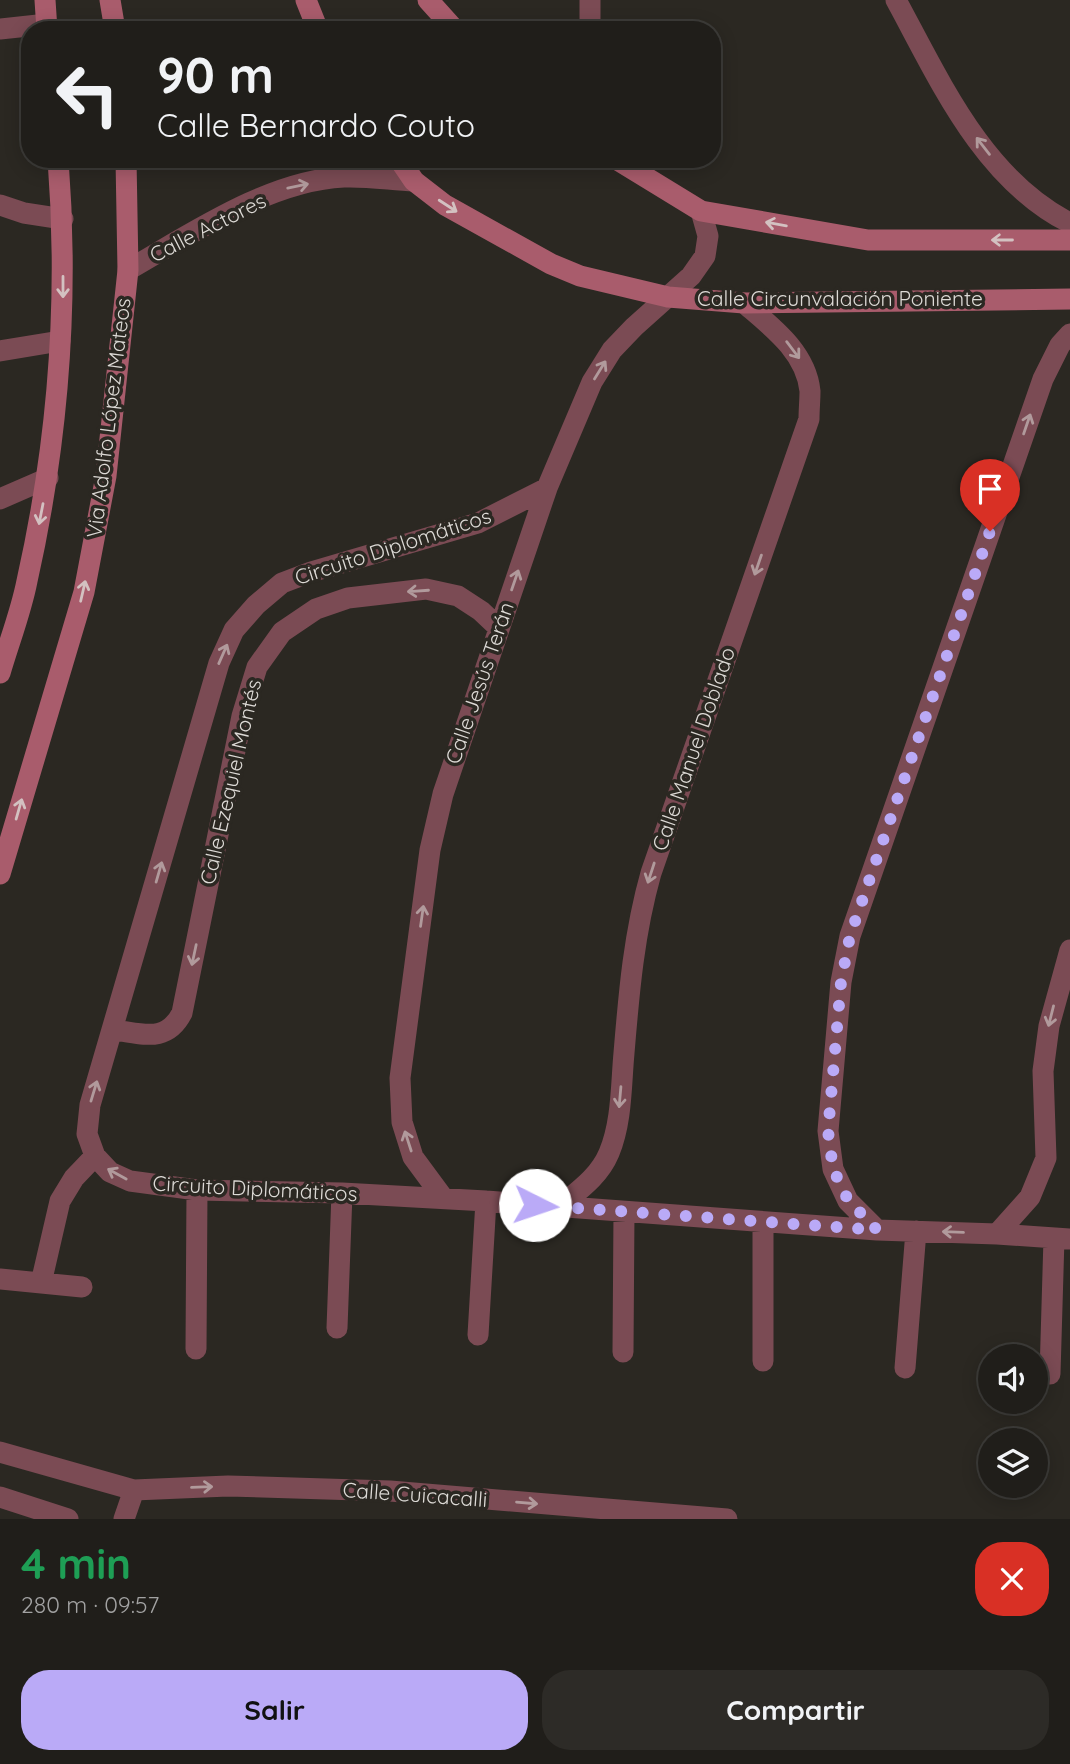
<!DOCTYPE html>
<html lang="es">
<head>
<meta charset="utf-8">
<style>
	body { margin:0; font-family:Quicksand,sans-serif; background:#2d2b27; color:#f1f3f6; height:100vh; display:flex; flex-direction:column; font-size:26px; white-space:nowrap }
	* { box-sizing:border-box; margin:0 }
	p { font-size:23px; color:#a2a2a2 }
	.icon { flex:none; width:38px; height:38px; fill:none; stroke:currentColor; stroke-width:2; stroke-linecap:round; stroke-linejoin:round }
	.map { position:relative; height:1519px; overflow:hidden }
	.details { display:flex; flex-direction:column; background:#201e1a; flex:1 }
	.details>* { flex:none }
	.top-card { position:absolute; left:21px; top:21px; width:700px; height:147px; border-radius:28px; box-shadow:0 4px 18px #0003,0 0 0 2px #3d3c39; background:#201e1a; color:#f1f3f6; overflow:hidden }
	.tools { position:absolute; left:978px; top:1344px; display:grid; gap:14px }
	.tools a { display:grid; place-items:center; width:70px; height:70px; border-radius:50%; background:#201e1a; box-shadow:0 4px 18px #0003,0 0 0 2px #3d3c39; font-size:35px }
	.pin { position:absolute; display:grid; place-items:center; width:60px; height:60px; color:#fff; margin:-72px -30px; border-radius:50% 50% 50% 0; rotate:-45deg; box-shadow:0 0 7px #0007 }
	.pin .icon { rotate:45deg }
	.me { position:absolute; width:77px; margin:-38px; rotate:94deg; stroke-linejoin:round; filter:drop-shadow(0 0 5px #0008) }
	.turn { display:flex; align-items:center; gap:24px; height:147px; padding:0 21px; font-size:32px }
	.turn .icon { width:91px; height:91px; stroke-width:2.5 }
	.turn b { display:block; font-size:49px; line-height:60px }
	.round { display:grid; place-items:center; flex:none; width:74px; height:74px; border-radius:28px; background:#2d2b27 }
	.head { display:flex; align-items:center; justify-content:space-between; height:119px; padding:0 21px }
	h1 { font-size:42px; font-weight:800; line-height:52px; color:#1e9e55 }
	.button { display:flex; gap:14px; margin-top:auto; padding:14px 21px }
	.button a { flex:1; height:80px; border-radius:28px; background:#baaaf7; color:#111; font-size:28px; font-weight:800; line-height:80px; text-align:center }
	.button a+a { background:#2d2b27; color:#f1f3f6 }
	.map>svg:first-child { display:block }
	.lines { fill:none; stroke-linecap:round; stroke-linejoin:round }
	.street { stroke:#7b4b54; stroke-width:21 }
	.secondary { stroke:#a95c6c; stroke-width:21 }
	.oneway { stroke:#b19a9c }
	.oneway2 { stroke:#d3c1c1 }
	.route { stroke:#baaaf7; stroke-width:12; stroke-dasharray:0 21.6 }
	.labels { text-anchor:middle; stroke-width:7; stroke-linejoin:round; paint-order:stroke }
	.street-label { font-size:21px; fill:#dddad6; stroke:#2b2822 }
</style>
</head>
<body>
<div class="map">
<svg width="1070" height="1519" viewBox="0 0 1070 1519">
	<rect width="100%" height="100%" fill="#2b2822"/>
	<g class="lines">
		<path class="street" d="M590,0V30
			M896,0C940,81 983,179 1070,223
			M0,29L47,24
			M0,205L24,213L63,219
			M128,270C191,234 270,180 344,177C367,176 391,180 414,181
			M0,351L60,341
			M547,488L478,523L311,572L282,583L256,605L234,630L219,663L90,1105L87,1134L95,1156L110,1172L130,1181L197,1190L342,1193L486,1201L877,1230L997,1234L1070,1239
			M0,499L48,478
			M113,1030C142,1033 166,1044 182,1013L242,716L257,667L282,632L316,609L348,598L426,589L458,596L481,611L499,628
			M444,1199L413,1157L402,1122L400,1078L430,850L443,794L547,488L592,382L612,350L634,327L691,276L705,256L708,236L701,211
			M559,1207C578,1191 599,1177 609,1153C622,1122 621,1085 624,1053C629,992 634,933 651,873L809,419C809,410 810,400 810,391C806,352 772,327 744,303
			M763,1222V1361
			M877,1230L848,1201L833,1169L828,1131L841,982L850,936L1043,379L1060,345L1070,334
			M997,1234L1030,1197L1046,1158L1043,1071L1049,1026L1070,950
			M0,1279L82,1287
			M41,1283L60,1201L74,1178L95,1156
			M337,1328L342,1193
			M478,1335L486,1201
			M196,1349L197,1190
			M623,1352L624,1212
			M905,1368L916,1231
			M1050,1374L1054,1238
			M0,1452L134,1490L228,1486L390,1491L727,1519
			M0,1497L68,1519
			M124,1519L134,1490"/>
		<path class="secondary" d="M45,0L47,30
			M110,0L115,30
			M306,0L318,30
			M428,0L455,30
			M399,159L414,181L445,205L551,264L580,276L668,297L744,303L1070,299
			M616,159L701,211L868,240H1070
			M0,673C9,642 21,612 27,581C58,443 69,300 58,159
			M0,874L84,592L106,476L128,270L126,159"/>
	</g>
	<defs><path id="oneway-shaft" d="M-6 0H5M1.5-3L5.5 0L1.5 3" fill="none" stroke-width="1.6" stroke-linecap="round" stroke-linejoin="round" transform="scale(1.75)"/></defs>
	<g class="oneway">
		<use href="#oneway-shaft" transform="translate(983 146) rotate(-128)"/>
		<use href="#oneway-shaft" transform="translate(298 186) rotate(-12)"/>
		<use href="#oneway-shaft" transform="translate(793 350) rotate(53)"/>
		<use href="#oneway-shaft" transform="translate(600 370) rotate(-58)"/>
		<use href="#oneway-shaft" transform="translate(1027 424) rotate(-71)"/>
		<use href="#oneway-shaft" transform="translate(758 565) rotate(109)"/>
		<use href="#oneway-shaft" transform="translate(515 580) rotate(-71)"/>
		<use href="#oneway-shaft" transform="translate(418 591) rotate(176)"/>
		<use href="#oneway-shaft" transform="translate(223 654) rotate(-66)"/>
		<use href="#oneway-shaft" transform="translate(159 872) rotate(-74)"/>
		<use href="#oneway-shaft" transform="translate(651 873) rotate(108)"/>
		<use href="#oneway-shaft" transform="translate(422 916) rotate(-82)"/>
		<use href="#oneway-shaft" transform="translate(194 955) rotate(102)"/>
		<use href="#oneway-shaft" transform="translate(1051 1016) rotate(104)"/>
		<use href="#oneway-shaft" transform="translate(94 1091) rotate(-73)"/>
		<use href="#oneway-shaft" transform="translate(620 1097) rotate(95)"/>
		<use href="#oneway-shaft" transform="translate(408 1141) rotate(-108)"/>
		<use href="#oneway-shaft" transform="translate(117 1174) rotate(-151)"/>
		<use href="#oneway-shaft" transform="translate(953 1232) rotate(-178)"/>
		<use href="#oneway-shaft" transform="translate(202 1487) rotate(-2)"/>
		<use href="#oneway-shaft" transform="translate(527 1503) rotate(5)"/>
	</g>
	<g class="oneway2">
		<use href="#oneway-shaft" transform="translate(448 206) rotate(33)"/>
		<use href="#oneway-shaft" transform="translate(776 224) rotate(-170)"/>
		<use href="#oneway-shaft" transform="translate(1002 240) rotate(-180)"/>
		<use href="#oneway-shaft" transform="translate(63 287) rotate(90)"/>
		<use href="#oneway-shaft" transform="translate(41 514) rotate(101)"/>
		<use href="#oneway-shaft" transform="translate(83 591) rotate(-77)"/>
		<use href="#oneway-shaft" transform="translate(19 809) rotate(-74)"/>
	</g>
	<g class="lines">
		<path class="route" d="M535,1205L877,1230L848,1200L833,1169L828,1131L841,982L850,936L990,531"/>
	</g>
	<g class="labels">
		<g class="street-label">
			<text transform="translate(208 228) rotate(-27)" y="7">Calle Actores</text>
			<text x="840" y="306">Calle Circunvalación Poniente</text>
			<text transform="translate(109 418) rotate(-83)" y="7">Via Adolfo López Mateos</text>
			<text transform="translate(393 547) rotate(-18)" y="7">Circuito Diplomáticos</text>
			<text transform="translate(480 683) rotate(-71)" y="7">Calle Jesús Terán</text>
			<text transform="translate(694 749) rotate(-71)" y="7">Calle Manuel Doblado</text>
			<text transform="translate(231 782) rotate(-77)" y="7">Calle Ezequiel Montés</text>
			<text transform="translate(255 1189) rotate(3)" y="7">Circuito Diplomáticos</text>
			<text transform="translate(415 1495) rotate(4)" y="7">Calle Cuicacalli</text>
		</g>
	</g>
</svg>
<div class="tools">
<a><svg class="icon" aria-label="sound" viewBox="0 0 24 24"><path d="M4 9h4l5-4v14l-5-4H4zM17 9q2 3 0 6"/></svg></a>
<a><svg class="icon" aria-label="layers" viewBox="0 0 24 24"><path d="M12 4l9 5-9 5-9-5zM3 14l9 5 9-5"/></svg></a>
</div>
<div class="pin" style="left:990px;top:531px;background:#d93025"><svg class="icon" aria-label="arrive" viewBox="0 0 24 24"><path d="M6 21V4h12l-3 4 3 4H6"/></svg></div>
<svg class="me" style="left:535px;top:1205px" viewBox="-20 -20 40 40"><circle r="19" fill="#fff"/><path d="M0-13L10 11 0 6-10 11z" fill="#baaaf7"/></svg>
<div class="top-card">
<div class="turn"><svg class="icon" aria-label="left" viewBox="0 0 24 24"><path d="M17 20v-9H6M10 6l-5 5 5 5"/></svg><div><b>90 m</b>Calle Bernardo Couto</div></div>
</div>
</div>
<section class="details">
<div class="head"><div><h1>4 min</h1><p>280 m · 09:57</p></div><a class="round" style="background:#d93025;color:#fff"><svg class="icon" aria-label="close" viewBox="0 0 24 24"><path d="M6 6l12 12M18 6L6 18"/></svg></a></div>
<div class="button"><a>Salir</a><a>Compartir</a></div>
</section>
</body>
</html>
